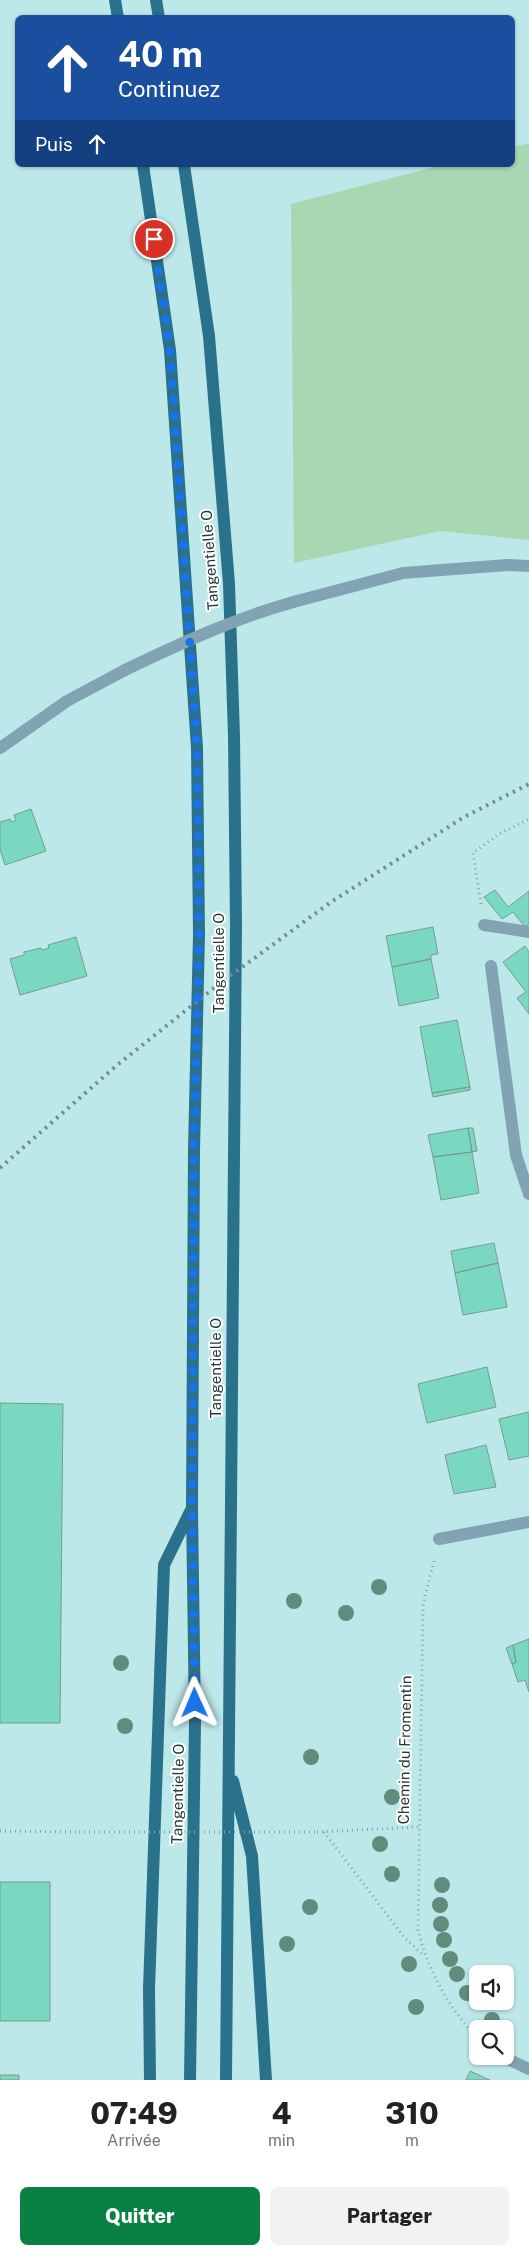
<!DOCTYPE html>
<html lang="fr">
<head>
<meta charset="utf-8">
<style>
	body { margin:0; font-family:"Public Sans",sans-serif; background:#f2f2f2; color:#222; height:100vh; display:flex; flex-direction:column; font-size:19px; white-space:nowrap }
	* { box-sizing:border-box; margin:0 }
	p { font-size:16px; color:#767676 }
	.icon { flex:none; width:28px; height:28px; fill:none; stroke:currentColor; stroke-width:2; stroke-linecap:round; stroke-linejoin:round }
	.map { position:relative; height:2080px; overflow:hidden }
	.details { display:flex; flex-direction:column; background:#fff; flex:1 }
	.details>* { flex:none }
	.guide { position:absolute; left:15px; top:15px; width:500px; height:152px; border-radius:8px; box-shadow:0 1px 4px #0004; background:#1a4fa0; color:#fff; overflow:hidden }
	.controls { position:absolute; left:469px; top:1965px; display:grid; gap:10px }
	.controls a { display:grid; place-items:center; width:45px; height:45px; border-radius:8px; background:#fff; box-shadow:0 1px 4px #0004; font-size:25px }
	.pin { position:absolute; display:grid; place-items:center; width:42px; height:42px; color:#fff; margin:-21px; border:2px solid #fff; border-radius:50%; box-shadow:0 1px 5px #0007 }
	.me { position:absolute; width:55px; margin:-28px; rotate:359deg; stroke-linejoin:round; filter:drop-shadow(0 0 4px #0008) }
	.turn { display:flex; align-items:center; gap:18px; height:105px; padding:0 20px; font-size:22px }
	.turn .icon { width:65px; height:65px; stroke-width:2.5 }
	.turn b { display:block; font-size:35px; line-height:42px }
	.then { display:flex; align-items:center; height:48px; padding:0 20px; background:#0003; gap:10px; font-size:19px }
	.eta { display:flex; justify-content:space-evenly; align-items:center; height:85px; text-align:center }
	.eta b { font-size:30px; font-weight:800; line-height:35px }
	.primary-button { display:flex; gap:10px; margin-top:auto; padding:10px 20px }
	.primary-button a { flex:1; height:58px; border-radius:8px; background:#0b8043; color:#fff; font-size:20px; font-weight:800; line-height:58px; text-align:center }
	.primary-button a+a { background:#f2f2f2; color:#222 }
	.map>svg:first-child { display:block }
	.green { fill:#a7d8b1 }
	.building { fill:#7bd8c0; stroke:#769c91 }
	.lines { fill:none; stroke-linecap:round; stroke-linejoin:round }
	.path { stroke:#84a5a7; stroke-width:3; stroke-dasharray:1 4; stroke-linecap:butt }
	.minor { stroke:#82a4b2; stroke-width:12 }
	.primary { stroke:#2a718c; stroke-width:12 }
	.rail { stroke:#718f91; stroke-width:4; stroke-dasharray:2.5 5; stroke-linecap:butt }
	.path-bridge { stroke:#84a5a7; stroke-width:3; stroke-dasharray:1 4; stroke-linecap:butt }
	.minor-bridge { stroke:#82a4b2; stroke-width:12 }
	.tree { fill:#608c7b }
	.route { stroke:#1a73e8; stroke-width:9; stroke-dasharray:0 16.2 }
	.labels { text-anchor:middle; stroke-width:4; stroke-linejoin:round; paint-order:stroke }
	.street-label { font-size:15px; fill:#273839; stroke:#fff }
</style>
</head>
<body>
<div class="map">
<svg width="529" height="2080" viewBox="0 0 529 2080">
	<rect width="100%" height="100%" fill="#bde8ea"/>
	<path class="green" d="M529,143V540L440,531L294,563L291,204L442,165H512L513,147Z"/>
	<path class="building" d="M31,809L46,851L5,865L0,849V822L10,819L11,822L16,820L14,815Z
		M495,890L508,907L529,891V924L525,927L513,912L502,919L484,897Z
		M433,927L438,954L431,955V959L392,967L386,936Z
		M76,937L87,976L20,995L10,959L24,955V952L41,948L42,950L49,948L48,945Z
		M525,946L529,952V1014L517,998L526,992L503,962Z
		M431,959L439,998L399,1006L392,967Z
		M457,1020L470,1087L432,1093L420,1027Z
		M470,1087V1090L433,1097L432,1093Z
		M468,1128L472,1152L433,1157L428,1135Z
		M468,1128H473L477,1151L472,1152Z
		M472,1152L479,1193L441,1200L433,1157Z
		M494,1243L498,1263L455,1273L451,1251Z
		M498,1263L507,1307L463,1315L455,1273Z
		M487,1367L496,1407L427,1423L418,1384Z
		M0,1403L63,1404L60,1723H0Z
		M529,1412V1456L509,1460L499,1419Z
		M486,1445L496,1487L454,1494L445,1455Z
		M529,1639V1692L525,1680L518,1682L512,1664L516,1662L513,1645Z
		M513,1645L516,1662L512,1664L506,1648Z
		M0,1882H50V2021H0Z
		M470,2071L490,2080H466Z
		M0,2075H19V2080H0Z"/>
	<g class="lines">
		<path class="path" d="M481,904L473,853L499,834L529,819
			M434,1561L423,1604L418,1930C428,1971 449,2008 478,2039
			M0,1831L79,1832
			M317,1832L419,1827
			M324,1832L404,1937L423,1955"/>
		<path class="minor" d="M297,601L403,573L507,565L529,566
			M0,748L67,701L125,670
			M484,925L529,932
			M491,966L516,1155L529,1194
			M439,1539L529,1522
			M501,2056L529,2069"/>
		<path class="primary" d="M115,0L118,18
			M156,0L159,18
			M143,165L170,350L197,748L199,935L194,1150L192,1508L195,1722L190,2080
			M184,165L209,336L229,584L234,736L236,925L226,2080
			M233,1781L252,1856L266,2080
			M150,2080L149,1989L164,1565L191,1510"/>
		<path class="rail" d="M0,1168L116,1066L219,984L331,902L464,817L529,784"/>
		<path class="path-bridge" d="M79,1832H317"/>
		<path class="minor-bridge" d="M125,670C181,643 238,617 297,601"/>
	</g>
	<g class="tree">
		<circle cx="379" cy="1587" r="8"/>
		<circle cx="294" cy="1601" r="8"/>
		<circle cx="346" cy="1613" r="8"/>
		<circle cx="121" cy="1663" r="8"/>
		<circle cx="125" cy="1726" r="8"/>
		<circle cx="311" cy="1757" r="8"/>
		<circle cx="392" cy="1797" r="8"/>
		<circle cx="380" cy="1844" r="8"/>
		<circle cx="392" cy="1874" r="8"/>
		<circle cx="442" cy="1885" r="8"/>
		<circle cx="440" cy="1905" r="8"/>
		<circle cx="310" cy="1907" r="8"/>
		<circle cx="441" cy="1924" r="8"/>
		<circle cx="444" cy="1940" r="8"/>
		<circle cx="287" cy="1944" r="8"/>
		<circle cx="450" cy="1959" r="8"/>
		<circle cx="409" cy="1964" r="8"/>
		<circle cx="457" cy="1974" r="8"/>
		<circle cx="467" cy="1993" r="8"/>
		<circle cx="416" cy="2007" r="8"/>
		<circle cx="492" cy="2020" r="8"/>
	</g>
	<g class="lines">
		<path class="route" d="M154,239L170,350L197,748L199,935L194,1150L192,1508L195,1703"/>
	</g>
	<g class="labels">
		<g class="street-label">
			<text transform="translate(210 560) rotate(-94)" y="5">Tangentielle O</text>
			<text transform="translate(219 963) rotate(-90)" y="5">Tangentielle O</text>
			<text transform="translate(216 1368) rotate(-90)" y="5">Tangentielle O</text>
			<text transform="translate(405 1750) rotate(-89)" y="5">Chemin du Fromentin</text>
			<text transform="translate(178 1794) rotate(-89)" y="5">Tangentielle O</text>
		</g>
	</g>
</svg>
<div class="controls">
<a><svg class="icon" aria-label="sound" viewBox="0 0 24 24"><path d="M4 9h4l5-4v14l-5-4H4zM17 9q2 3 0 6"/></svg></a>
<a><svg class="icon" aria-label="search" viewBox="0 0 24 24"><circle cx="10" cy="10" r="6"/><path d="M15 15l6 6"/></svg></a>
</div>
<div class="pin" style="left:154px;top:239px;background:#d93025"><svg class="icon" aria-label="arrive" viewBox="0 0 24 24"><path d="M6 21V4h12l-3 4 3 4H6"/></svg></div>
<svg class="me" style="left:195px;top:1703px" viewBox="-20 -20 40 40"><path d="M0-17L14 15 0 8-14 15z" fill="#1a73e8" stroke="#fff" stroke-width="4"/></svg>
<div class="guide">
<div class="turn"><svg class="icon" aria-label="ahead" viewBox="0 0 24 24"><path d="M12 20V5M6 11l6-6 6 6"/></svg><div><b>40 m</b>Continuez</div></div>
<div class="then">Puis<svg class="icon" aria-label="ahead" viewBox="0 0 24 24"><path d="M12 20V5M6 11l6-6 6 6"/></svg></div>
</div>
</div>
<section class="details">
<div class="eta">
<div><b>07:49</b><p>Arrivée</p></div>
<div><b>4</b><p>min</p></div>
<div><b>310</b><p>m</p></div>
</div>
<div class="primary-button"><a>Quitter</a><a>Partager</a></div>
</section>
</body>
</html>
